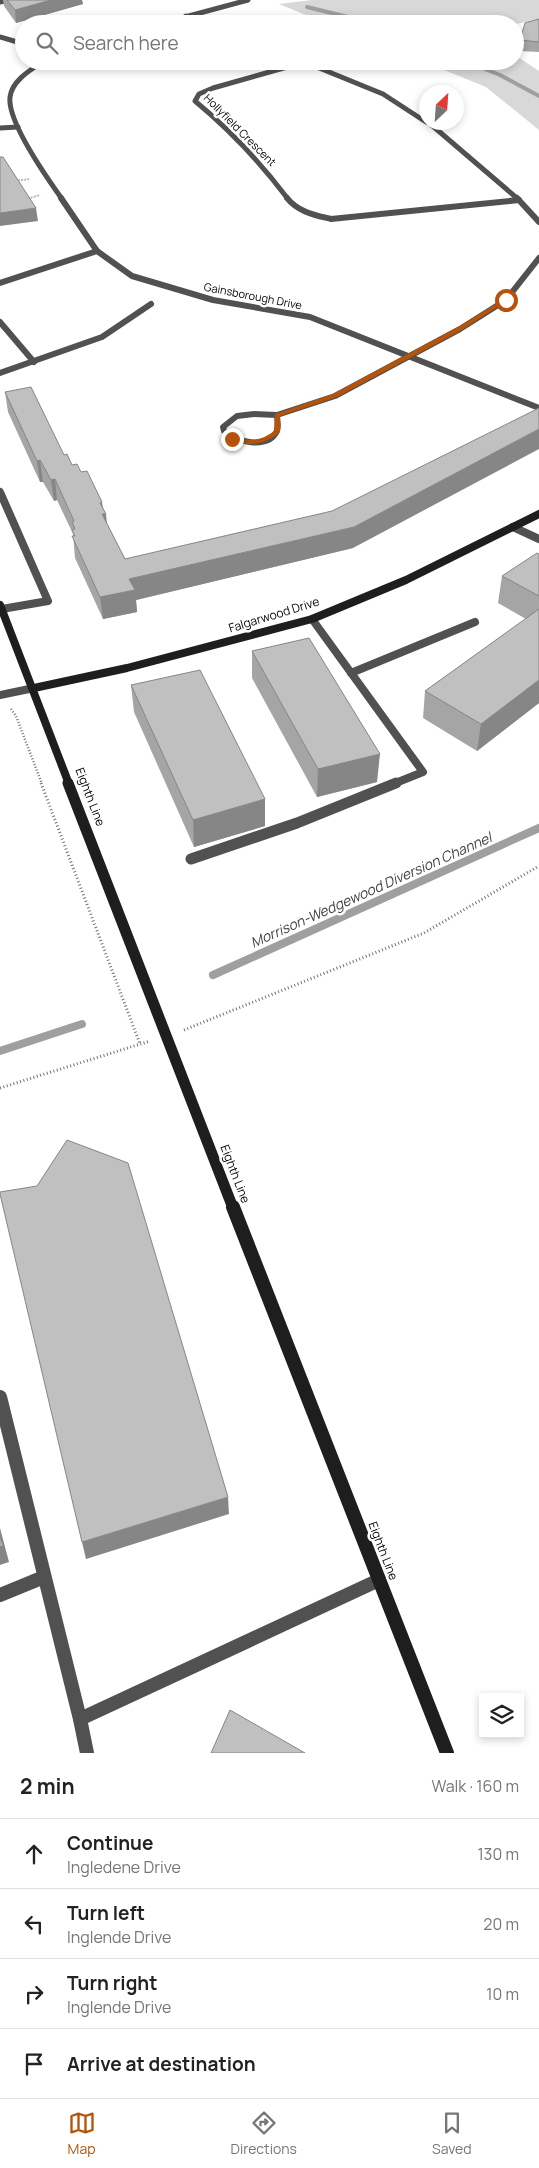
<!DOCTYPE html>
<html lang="en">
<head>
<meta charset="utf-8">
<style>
	:root { --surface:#fff; --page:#f2f2f2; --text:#222; --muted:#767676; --line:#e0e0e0; --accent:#b45309 }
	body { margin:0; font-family:Manrope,sans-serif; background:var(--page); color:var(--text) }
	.controls { position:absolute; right:15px; bottom:15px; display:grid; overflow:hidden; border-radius:0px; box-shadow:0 2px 8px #0003 }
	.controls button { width:45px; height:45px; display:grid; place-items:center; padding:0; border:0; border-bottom:1px solid var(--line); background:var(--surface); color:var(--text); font:25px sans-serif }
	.compass { position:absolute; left:419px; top:85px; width:45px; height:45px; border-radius:50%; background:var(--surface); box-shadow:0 2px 8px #0003; rotate:25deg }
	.stop { position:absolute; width:15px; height:15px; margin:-11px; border:4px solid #b45309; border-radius:50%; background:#fff }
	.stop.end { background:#b45309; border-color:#fff; box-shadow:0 1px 5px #0008 }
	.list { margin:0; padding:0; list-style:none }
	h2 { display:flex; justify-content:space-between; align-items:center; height:65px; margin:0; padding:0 20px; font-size:21px }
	h2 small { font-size:16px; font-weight:400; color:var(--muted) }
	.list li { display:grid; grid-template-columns:32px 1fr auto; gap:15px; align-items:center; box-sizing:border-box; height:70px; padding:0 20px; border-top:1px solid var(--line) }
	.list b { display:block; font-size:19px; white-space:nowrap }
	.list p { margin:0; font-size:16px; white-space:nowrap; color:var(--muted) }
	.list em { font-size:16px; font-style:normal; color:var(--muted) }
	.icon { flex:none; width:28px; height:28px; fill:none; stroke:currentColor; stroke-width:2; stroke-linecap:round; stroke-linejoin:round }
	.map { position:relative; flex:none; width:539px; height:1753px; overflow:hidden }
	.search { position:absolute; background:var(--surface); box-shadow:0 2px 8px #0003; left:15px; right:15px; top:15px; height:55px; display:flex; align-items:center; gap:12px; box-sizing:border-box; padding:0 18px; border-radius:28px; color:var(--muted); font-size:19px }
	.sheet { height:345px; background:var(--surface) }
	nav { display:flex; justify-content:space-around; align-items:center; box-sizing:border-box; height:70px; border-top:1px solid var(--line); background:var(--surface); font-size:14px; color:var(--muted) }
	nav a { display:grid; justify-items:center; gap:2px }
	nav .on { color:var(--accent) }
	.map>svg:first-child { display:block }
	.green { fill:#d8d8d8 }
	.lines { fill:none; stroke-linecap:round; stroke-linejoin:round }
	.stream-far1 { stroke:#9f9f9f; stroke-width:4 }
	.stream { stroke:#9f9f9f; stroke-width:8 }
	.path-far2 { stroke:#737373; stroke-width:2; stroke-dasharray:0.5 1; stroke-linecap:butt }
	.path-far1 { stroke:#737373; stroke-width:2.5; stroke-dasharray:1 2; stroke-linecap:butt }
	.path { stroke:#737373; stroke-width:3; stroke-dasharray:1 2.5; stroke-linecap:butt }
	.lane-far4 { stroke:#515151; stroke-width:5 }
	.lane-far3 { stroke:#515151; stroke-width:6 }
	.lane-far2 { stroke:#515151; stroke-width:8 }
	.lane-far1 { stroke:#515151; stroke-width:11 }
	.lane { stroke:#515151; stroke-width:14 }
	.street-far2 { stroke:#515151; stroke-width:5 }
	.street-far1 { stroke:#515151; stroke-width:6 }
	.street { stroke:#515151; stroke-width:8 }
	.secondary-far2 { stroke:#1e1e1e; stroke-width:8 }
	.secondary-far1 { stroke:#1e1e1e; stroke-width:11 }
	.secondary { stroke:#1e1e1e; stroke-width:14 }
	.wall { fill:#a5a5a5 }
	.shaded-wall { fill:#868686 }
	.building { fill:#c0c0c0; stroke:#868686 }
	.route { fill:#b45309 }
	.labels { text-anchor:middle; stroke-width:5; stroke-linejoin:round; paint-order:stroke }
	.far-street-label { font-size:11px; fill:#000; stroke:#fff }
	.street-label { font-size:12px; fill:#000; stroke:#fff }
	.water-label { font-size:14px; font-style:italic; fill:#404040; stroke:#fff }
</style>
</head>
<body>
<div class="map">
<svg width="539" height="1753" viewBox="0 0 539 1753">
	<rect width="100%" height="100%" fill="#fff"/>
	<g class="green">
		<polygon points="312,0 539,0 539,20 515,24 328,24 279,4"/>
		<polygon points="515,55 539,71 539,130 486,87 422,61 515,61"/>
	</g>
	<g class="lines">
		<g class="stream-far1">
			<polyline points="307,7 377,24"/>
			<polyline points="465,61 500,75 539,96"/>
		</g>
		<g class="stream">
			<polyline points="213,975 539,828"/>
			<polyline points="0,1051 82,1024"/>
		</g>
		<g class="path-far2">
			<polyline points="15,181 29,179"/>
			<polyline points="27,199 40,195"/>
		</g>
		<polyline class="path-far1" points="11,709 16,716 42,784"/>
		<g class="path">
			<polyline points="41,783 140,1044"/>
			<polyline points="184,1030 424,933 539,866"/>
			<polyline points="0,1088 150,1041"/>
		</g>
		<g class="lane-far4">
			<polyline points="0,2 10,0"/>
			<polyline points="0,128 18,127"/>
		</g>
		<g class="lane-far3">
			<polyline points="0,283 97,251"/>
			<polyline points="0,322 34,362"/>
			<polyline points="0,373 102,337 151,304"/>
		</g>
		<g class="lane-far2">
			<polyline points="0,492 48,601 2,609"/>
			<polyline points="513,527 539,539"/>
			<polyline points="312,619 423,772 393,784"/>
			<polyline points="351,673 475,622"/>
		</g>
		<polyline class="lane-far1" points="191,859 297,823 396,783"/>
		<g class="lane">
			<polyline points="0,1397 80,1719 379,1580"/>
			<polyline points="0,1595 44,1577"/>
			<polyline points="80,1719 87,1753"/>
		</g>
		<g class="street-far2">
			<polyline points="186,16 208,24"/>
			<polyline points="159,24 248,0"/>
			<polyline points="0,37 24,44"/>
			<path d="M44,61C32,69 12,80 10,97C7,121 47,178 62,199"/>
			<polyline points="302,61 383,94 426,122"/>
			<polyline points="428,122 518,199"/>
			<path d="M288,199C261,163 230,130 195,101L199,94L213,88L305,62"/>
		</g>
		<g class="street-far1">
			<polyline points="61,198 97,251 132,276 213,300 310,317 539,408"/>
			<path d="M287,198C298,212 315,215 331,219L519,200"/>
			<polyline points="517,198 539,222"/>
			<path d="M254,414L277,415C277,420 279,426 277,431C268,450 235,442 224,431L223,427L237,416Z"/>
			<polyline points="277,415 335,396 460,329 506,300 539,258"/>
		</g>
		<polyline class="street" points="0,695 34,688"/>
		<g class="secondary-far2">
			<polyline points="0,605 69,784"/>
			<polyline points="34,688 127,668 312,619 406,580 539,514"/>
		</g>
		<polyline class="secondary-far1" points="68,783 233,1208"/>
		<polyline class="secondary" points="233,1207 447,1753"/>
	</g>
	<g class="wall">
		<polygon points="3,0 82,0 83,4 16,23 4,6"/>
		<polygon points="539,19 539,52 519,51 520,40"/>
		<polygon points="5,392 72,465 81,472 103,508 106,514 106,522 125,559 353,548 136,600 137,612 103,619 75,558 73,534 57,500 54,501 43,482 40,482 8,412"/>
		<polygon points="539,554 539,703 477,751 423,718 425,691 526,619 498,603 502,576"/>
		<polygon points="252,651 377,782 317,797 252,678"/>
		<polygon points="131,685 265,799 265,826 194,847 134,712"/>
	</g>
	<g class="shaded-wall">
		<polygon points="51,0 82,0 83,4 16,23 15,10"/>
		<polygon points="36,208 38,221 0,226 0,213"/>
		<polygon points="539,429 539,449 353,548 136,600 137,612 103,619 100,597 129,579 354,527"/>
		<polygon points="40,460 43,482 40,482 37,461"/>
		<polygon points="55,479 57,500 54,501 51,480"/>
		<polygon points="102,502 104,514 106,514 108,535 100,503"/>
		<polygon points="539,680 539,703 477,751 481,724"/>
		<polygon points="380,754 377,782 317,797 318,769"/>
		<polygon points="265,799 265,826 194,847 193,820"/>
		<polygon points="228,1497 229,1514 86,1559 82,1542"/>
		<polygon points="0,1528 9,1562 0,1565"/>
	</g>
	<g class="building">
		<polygon points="7,0 51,0 15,10"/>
		<polygon points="539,19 539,42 520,40 525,23"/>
		<polygon points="0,157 3,157 36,208 0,213"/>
		<polygon points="31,387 64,455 67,454 72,465 77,464 81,472 87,471 102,502 100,503 106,514 102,514 125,559 332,511 539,408 539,429 354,527 129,579 135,590 100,597 72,536 75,536 72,530 75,529 72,522 74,521 55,479 51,480 40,460 37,461 5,392"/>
		<polygon points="537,553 539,554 539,596 502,576"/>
		<polygon points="539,609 539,680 481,724 425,691"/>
		<polygon points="309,638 380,754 318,769 252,651"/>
		<polygon points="200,670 265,799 193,820 131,685"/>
		<polygon points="67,1140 128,1163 228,1497 82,1542 0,1194 0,1192 37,1186"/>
		<polygon points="0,1536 3,1546 0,1547"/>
		<polygon points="230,1710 305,1753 211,1753"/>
	</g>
	<path class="route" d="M504,299L508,300L462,330L337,397L280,416V432C267,444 246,448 229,439L232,437C249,441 260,442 274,431L275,414L333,394L458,327Z"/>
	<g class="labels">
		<g class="far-street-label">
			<text transform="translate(240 130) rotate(45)" y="4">Hollyfield Crescent</text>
			<text transform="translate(253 296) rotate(11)" y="4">Gainsborough Drive</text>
		</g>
		<g class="street-label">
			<text transform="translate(274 615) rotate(-17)" y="4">Falgarwood Drive</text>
			<text transform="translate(90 797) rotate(69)" y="4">Eighth Line</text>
			<text transform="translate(235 1174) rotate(69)" y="4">Eighth Line</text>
			<text transform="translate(383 1551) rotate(69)" y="4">Eighth Line</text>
		</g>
		<g class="water-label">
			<text transform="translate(371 890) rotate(-24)" y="5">Morrison-Wedgewood Diversion Channel</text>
		</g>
	</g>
</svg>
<div class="controls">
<button><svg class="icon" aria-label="layers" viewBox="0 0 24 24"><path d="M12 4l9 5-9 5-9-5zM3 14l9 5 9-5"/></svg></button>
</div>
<svg class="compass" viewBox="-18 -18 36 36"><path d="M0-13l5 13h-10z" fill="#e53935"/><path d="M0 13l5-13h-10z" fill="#767676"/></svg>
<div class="stop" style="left:506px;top:300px"></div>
<div class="stop end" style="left:232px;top:439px"></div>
<div class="search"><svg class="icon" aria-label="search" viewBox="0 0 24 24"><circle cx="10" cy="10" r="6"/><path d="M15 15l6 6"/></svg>Search here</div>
</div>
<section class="sheet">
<h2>2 min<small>Walk · 160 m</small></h2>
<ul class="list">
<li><svg class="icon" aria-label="ahead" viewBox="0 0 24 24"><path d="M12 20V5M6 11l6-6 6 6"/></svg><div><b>Continue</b><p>Ingledene Drive</p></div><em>130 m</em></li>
<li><svg class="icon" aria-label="left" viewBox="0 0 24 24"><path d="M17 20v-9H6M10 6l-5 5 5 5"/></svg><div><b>Turn left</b><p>Inglende Drive</p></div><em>20 m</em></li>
<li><svg class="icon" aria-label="right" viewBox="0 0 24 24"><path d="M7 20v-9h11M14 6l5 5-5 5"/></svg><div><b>Turn right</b><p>Inglende Drive</p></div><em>10 m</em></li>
<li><svg class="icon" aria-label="arrive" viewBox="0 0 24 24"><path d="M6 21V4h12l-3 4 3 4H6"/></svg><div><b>Arrive at destination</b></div></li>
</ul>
</section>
<nav>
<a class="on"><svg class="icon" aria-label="map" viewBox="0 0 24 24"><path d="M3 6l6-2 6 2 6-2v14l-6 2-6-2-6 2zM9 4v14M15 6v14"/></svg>Map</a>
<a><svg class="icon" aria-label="directions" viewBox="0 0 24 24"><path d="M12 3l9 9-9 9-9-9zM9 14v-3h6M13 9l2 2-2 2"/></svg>Directions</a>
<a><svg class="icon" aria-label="saved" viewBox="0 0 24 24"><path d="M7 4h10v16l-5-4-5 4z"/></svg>Saved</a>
</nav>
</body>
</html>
